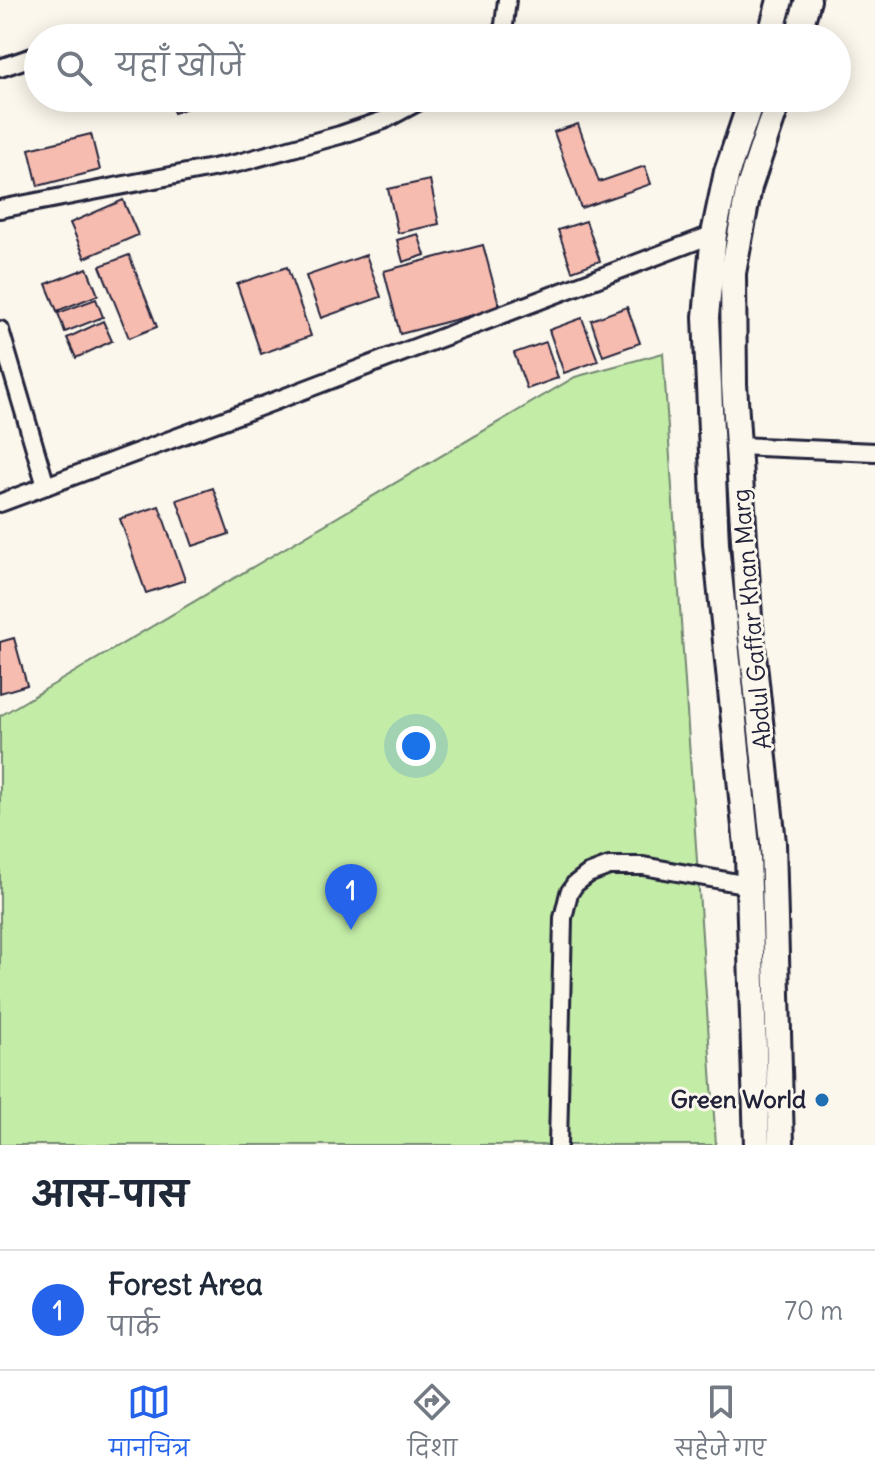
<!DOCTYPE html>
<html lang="hi">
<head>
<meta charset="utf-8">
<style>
	:root { --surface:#fff; --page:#f2f2f3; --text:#1f2937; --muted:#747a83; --line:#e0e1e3; --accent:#2563eb }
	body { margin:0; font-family:Delius,"Playpen Sans Deva",sans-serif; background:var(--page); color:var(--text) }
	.you { position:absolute; left:416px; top:746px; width:28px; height:28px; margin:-20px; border:6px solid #fff; border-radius:50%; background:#1a73e8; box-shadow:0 0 0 12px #1a73e833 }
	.badge { display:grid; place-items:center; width:52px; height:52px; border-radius:50%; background:var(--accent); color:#fff; font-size:26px; font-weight:700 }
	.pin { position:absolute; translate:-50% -66px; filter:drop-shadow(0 2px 4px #0008) }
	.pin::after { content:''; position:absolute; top:42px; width:28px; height:24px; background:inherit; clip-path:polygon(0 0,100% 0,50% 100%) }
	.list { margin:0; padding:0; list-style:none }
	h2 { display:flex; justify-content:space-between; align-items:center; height:104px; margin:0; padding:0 32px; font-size:34px }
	h2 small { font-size:26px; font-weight:400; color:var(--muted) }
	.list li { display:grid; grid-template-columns:52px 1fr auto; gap:24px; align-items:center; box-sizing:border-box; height:120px; padding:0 32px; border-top:2px solid var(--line) }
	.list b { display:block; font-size:30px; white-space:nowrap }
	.list p { margin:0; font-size:26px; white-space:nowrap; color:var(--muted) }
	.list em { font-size:26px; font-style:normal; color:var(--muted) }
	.icon { flex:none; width:44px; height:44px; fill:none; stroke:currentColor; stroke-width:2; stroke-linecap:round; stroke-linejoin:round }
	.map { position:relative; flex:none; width:875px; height:1145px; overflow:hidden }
	.search { position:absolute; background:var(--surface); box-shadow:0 4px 20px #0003; left:24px; right:24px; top:24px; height:88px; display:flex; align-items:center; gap:20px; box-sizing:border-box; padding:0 28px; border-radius:44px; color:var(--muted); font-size:30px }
	.sheet { height:224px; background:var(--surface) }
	nav { display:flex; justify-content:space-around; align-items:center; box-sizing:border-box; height:112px; border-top:2px solid var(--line); background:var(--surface); font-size:22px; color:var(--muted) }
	nav a { display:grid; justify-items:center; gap:4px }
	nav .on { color:var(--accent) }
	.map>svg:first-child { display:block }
	.green { fill:#c3eca7; stroke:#728771; stroke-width:2 }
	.building { fill:#f7bcb0; stroke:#22223b; stroke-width:2 }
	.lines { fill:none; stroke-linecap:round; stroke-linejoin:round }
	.street-casing { stroke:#22223b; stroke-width:22 }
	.primary-casing { stroke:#22223b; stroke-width:30 }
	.street { stroke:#fbf7ec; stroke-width:16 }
	.primary { stroke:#fbf7ec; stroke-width:24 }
	.poi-dot { fill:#1f6fb2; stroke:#fbf7ec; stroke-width:3 }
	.labels { text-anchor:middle; stroke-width:6; stroke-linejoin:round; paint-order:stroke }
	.street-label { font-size:24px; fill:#22223b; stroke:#fbf7ec }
	.poi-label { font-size:24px; font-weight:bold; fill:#22223b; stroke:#fbf7ec; text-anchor:end }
</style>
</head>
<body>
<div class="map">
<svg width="875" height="1145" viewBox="0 0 875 1145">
	<rect width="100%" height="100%" fill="#fbf7ec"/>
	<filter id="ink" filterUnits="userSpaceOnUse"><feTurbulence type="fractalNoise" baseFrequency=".0125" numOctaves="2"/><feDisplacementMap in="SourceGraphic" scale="16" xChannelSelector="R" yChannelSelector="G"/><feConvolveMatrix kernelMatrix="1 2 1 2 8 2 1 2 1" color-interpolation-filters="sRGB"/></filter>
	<g filter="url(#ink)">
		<polygon class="green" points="663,353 716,1145 0,1145 0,716 575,377"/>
		<g class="building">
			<polygon points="168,98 214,98 174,113"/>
			<polygon points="578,124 599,182 645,166 651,184 581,208 554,132"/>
			<polygon points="91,134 100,170 38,186 29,149"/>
			<polygon points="430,180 439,224 398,233 388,189"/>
			<polygon points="123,200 138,235 85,258 70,223"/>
			<polygon points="586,221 600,261 572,271 558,230"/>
			<polygon points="418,234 425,255 403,262 397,240"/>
			<polygon points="483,245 500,308 400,334 384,271"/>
			<polygon points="129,255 157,327 129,338 100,266"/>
			<polygon points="366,255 381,297 321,318 306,276"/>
			<polygon points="287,267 311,336 261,354 237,284"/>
			<polygon points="87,268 98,295 57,311 46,284"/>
			<polygon points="96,299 103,317 65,332 58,313"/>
			<polygon points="627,307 640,343 603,356 591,320"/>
			<polygon points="582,318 598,361 564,373 549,330"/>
			<polygon points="103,321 112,341 76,358 67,338"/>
			<polygon points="546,342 558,378 527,389 514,353"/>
			<polygon points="213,488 229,534 193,546 177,500"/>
			<polygon points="159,506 185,580 146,593 120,519"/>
			<polygon points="14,638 27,685 0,693 0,642"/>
		</g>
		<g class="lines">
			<g class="street-casing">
				<g id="street">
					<polyline points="82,38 83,38"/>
					<polyline points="499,38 504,25 507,0"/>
					<polyline points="0,68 38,55"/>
					<polyline points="0,209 238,163 340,135 384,120 425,98"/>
					<polyline points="0,330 46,486"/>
					<polyline points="738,446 875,452"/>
					<polyline points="0,503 267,404 714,234"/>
					<polyline points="558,1145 563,918 569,893 575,884 588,874 609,866 643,866 749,885"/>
				</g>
			</g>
			<g class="primary-casing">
				<g id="primary">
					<polyline points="770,38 780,0"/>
					<polyline points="797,38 808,0"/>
					<polyline points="752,98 727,172 714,234 706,317 716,544 748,856 757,1145"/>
					<polyline points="779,98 749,187 733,273 734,384 749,617 773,843 781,1145"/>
				</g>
			</g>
			<use href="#street" class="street"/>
			<use href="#primary" class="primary"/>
		</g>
	</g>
	<circle class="poi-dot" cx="822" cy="1100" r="8"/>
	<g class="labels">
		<g class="street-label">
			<text transform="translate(752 619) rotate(-95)" y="8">Abdul Gaffar Khan Marg</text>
		</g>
		<g class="poi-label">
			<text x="806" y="1108">Green World</text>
		</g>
	</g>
</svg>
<div class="you"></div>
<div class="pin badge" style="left:351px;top:930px">1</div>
<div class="search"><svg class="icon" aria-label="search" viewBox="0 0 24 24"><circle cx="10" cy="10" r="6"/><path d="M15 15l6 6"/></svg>यहाँ खोजें</div>
</div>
<section class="sheet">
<h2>आस-पास<small></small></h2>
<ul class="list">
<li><span class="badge">1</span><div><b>Forest Area</b><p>पार्क</p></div><em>70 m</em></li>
</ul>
</section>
<nav>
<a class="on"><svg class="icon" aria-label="map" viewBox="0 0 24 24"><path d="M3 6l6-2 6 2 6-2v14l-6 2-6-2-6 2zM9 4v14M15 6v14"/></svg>मानचित्र</a>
<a><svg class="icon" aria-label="directions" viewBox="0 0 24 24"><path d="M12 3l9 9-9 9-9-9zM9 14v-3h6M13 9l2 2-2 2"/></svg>दिशा</a>
<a><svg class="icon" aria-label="saved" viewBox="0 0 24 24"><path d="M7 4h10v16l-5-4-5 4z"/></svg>सहेजे गए</a>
</nav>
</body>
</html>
